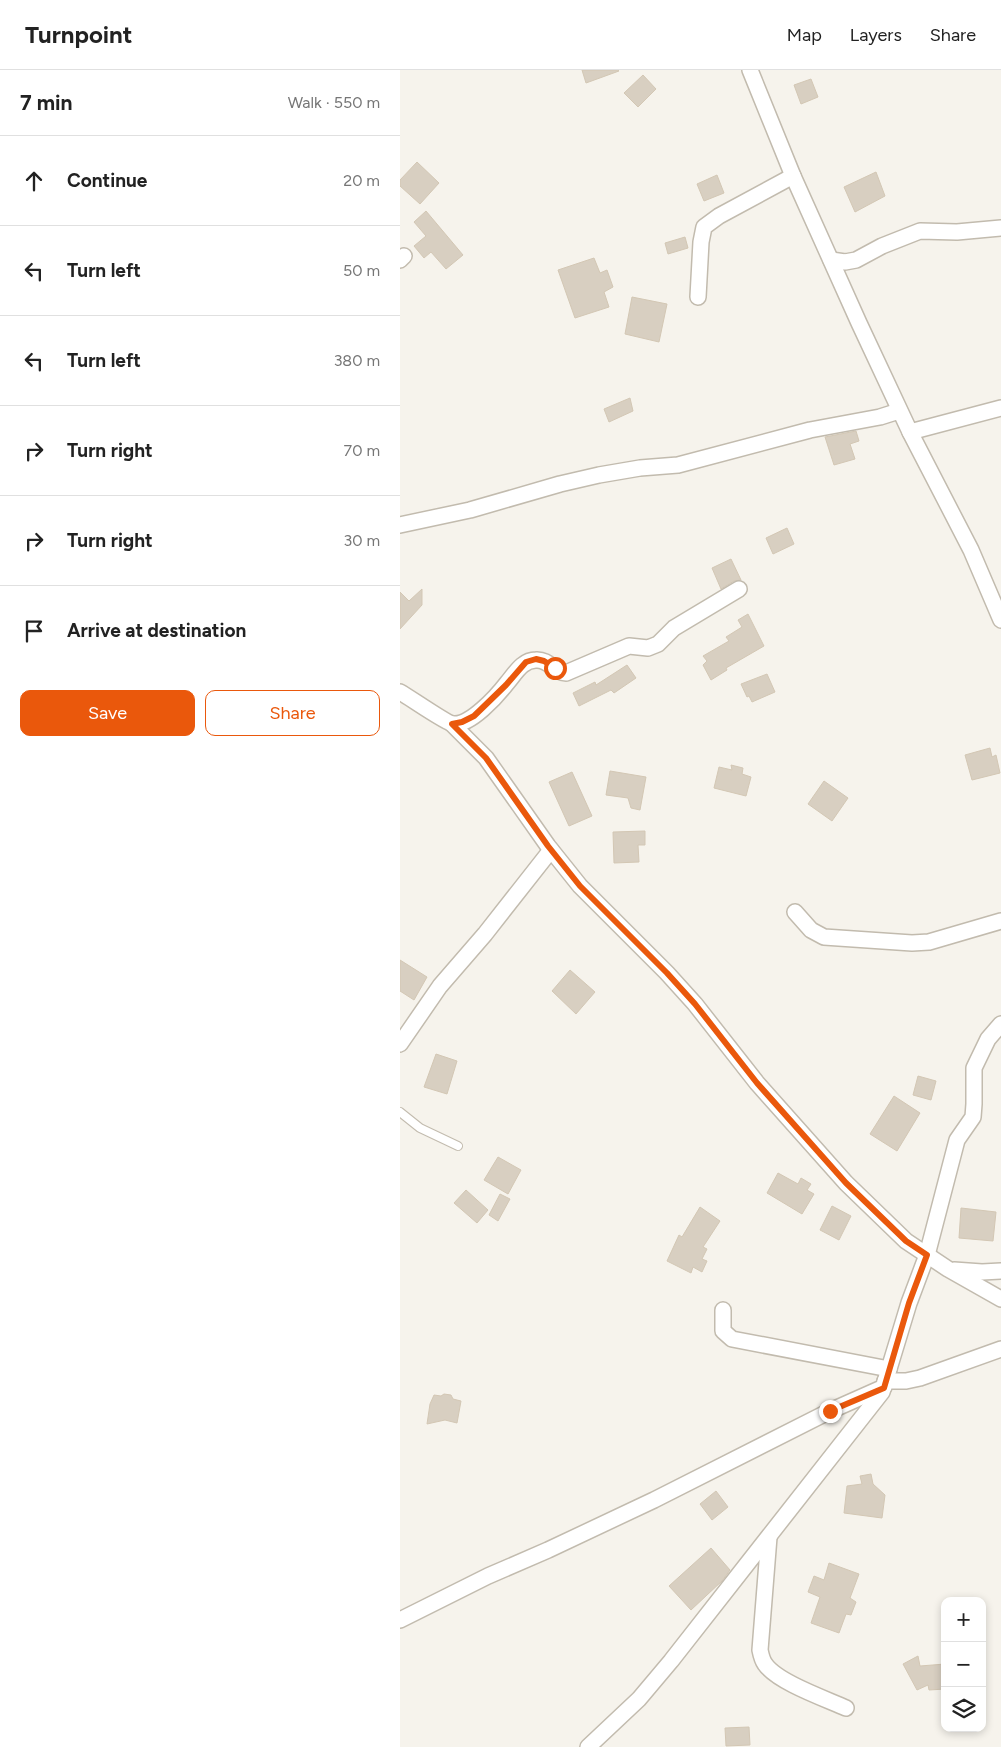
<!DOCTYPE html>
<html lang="en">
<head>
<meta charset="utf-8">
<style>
	:root { --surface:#fff; --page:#f6f6f6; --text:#222; --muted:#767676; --line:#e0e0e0; --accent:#ea580c }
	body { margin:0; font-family:Figtree,sans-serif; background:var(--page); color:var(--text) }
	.controls { position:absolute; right:15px; bottom:15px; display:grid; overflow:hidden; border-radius:10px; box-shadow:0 2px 8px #0003 }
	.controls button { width:45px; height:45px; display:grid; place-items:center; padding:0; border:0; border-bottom:1px solid var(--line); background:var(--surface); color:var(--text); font:25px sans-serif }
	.stop { position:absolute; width:15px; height:15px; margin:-11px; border:4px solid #ea580c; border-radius:50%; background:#fff }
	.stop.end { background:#ea580c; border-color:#fff; box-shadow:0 1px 5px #0008 }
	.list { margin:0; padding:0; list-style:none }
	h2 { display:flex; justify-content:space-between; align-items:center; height:65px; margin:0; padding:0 20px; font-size:21px }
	h2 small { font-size:16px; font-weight:400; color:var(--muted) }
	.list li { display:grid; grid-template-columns:32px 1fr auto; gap:15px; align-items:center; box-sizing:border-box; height:90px; padding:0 20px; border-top:1px solid var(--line) }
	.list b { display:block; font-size:19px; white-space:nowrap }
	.list em { font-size:16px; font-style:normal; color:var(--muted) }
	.actions { display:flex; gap:10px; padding:15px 20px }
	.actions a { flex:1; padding:11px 0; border:1px solid var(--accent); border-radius:10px; text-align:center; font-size:18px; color:var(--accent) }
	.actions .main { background:var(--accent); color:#fff }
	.icon { flex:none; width:28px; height:28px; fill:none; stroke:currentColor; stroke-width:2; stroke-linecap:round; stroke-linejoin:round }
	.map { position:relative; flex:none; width:601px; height:1677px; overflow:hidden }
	header { display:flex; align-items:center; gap:30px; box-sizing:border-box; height:70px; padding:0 25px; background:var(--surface); border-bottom:1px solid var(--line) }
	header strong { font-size:24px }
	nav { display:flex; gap:28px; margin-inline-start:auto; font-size:18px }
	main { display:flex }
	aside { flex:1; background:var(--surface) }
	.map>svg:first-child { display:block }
	.building { fill:#d8cfc1; stroke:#d3c7b4 }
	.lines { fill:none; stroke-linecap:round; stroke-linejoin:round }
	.service-casing { stroke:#c2bbae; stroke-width:10 }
	.minor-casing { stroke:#c2bbae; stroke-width:18 }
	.service { stroke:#fff; stroke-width:8 }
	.minor { stroke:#fff; stroke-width:15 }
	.route { stroke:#ea580c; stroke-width:6 }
</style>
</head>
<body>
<header>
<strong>Turnpoint</strong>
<nav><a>Map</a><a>Layers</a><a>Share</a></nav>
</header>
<main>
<aside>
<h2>7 min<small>Walk · 550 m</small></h2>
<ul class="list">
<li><svg class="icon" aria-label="ahead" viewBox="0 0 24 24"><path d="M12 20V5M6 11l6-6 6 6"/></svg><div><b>Continue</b></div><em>20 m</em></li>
<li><svg class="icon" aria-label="left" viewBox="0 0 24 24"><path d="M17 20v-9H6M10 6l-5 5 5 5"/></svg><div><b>Turn left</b></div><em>50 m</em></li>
<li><svg class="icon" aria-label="left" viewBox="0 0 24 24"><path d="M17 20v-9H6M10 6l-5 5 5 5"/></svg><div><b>Turn left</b></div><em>380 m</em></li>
<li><svg class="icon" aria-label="right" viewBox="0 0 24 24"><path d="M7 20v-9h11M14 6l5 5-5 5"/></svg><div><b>Turn right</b></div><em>70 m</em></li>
<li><svg class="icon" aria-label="right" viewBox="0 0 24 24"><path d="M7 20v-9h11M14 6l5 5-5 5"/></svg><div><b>Turn right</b></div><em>30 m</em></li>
<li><svg class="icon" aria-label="arrive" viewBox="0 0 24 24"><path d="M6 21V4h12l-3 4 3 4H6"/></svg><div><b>Arrive at destination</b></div></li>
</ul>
<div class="actions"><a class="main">Save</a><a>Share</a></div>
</aside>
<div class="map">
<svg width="601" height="1677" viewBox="0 0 601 1677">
	<rect width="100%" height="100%" fill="#f6f3ec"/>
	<g class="building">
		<polygon points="182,0 218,0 219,1 186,13"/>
		<polygon points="243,5 256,19 238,37 224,23"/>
		<polygon points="411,9 418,27 401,34 394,15"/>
		<polygon points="17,92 39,113 20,134 0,116 0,110"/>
		<polygon points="476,102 485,126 455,142 444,117"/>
		<polygon points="317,105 324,123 304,131 297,114"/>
		<polygon points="26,141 63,185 46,199 31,182 24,188 14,176 26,166 14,152"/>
		<polygon points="285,167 288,178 268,184 265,173"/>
		<polygon points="194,188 200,203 207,200 213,217 204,222 209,237 175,248 158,200"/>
		<polygon points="232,227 267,234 259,272 225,264"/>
		<polygon points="230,328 233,341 209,352 204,339"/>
		<polygon points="456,361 459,371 450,374 455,389 434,395 425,367"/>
		<polygon points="387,458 394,474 373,484 366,468"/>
		<polygon points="331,489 341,510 334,511 321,519 312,498"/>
		<polygon points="22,519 22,535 0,559 0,522 9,531"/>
		<polygon points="348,544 364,576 326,598 327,600 311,610 303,595 307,591 303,586 329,571 326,567 342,557 338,550"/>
		<polygon points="227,595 236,608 214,623 211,620 179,636 173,623 195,612 196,615"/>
		<polygon points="367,604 375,622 352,632 349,626 347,627 341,614"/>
		<polygon points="590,678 592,687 596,685 600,703 572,710 565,685"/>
		<polygon points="331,695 343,698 342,704 351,707 346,726 314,718 319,697 332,700"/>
		<polygon points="210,701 246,707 240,740 231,738 228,728 206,725"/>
		<polygon points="172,702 192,746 169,756 149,712"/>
		<polygon points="424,711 448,728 432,751 408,734"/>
		<polygon points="245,761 245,775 238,775 239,792 214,793 213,762"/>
		<polygon points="0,890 27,907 14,930 0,921"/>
		<polygon points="170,900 195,922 176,944 152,921"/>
		<polygon points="36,984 57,991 47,1024 24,1017"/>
		<polygon points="518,1006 536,1011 531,1030 513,1025"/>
		<polygon points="494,1026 520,1043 497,1081 470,1064"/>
		<polygon points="98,1087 121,1100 108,1124 84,1110"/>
		<polygon points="378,1103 398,1114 401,1108 411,1114 407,1120 414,1124 402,1144 367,1123"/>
		<polygon points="66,1120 88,1140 77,1153 54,1133"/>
		<polygon points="100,1124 110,1129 98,1151 89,1145"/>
		<polygon points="432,1136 451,1146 439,1170 420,1160"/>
		<polygon points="300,1137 320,1151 303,1177 307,1179 302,1189 307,1191 302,1202 293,1197 291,1203 267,1191 279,1165 282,1167"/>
		<polygon points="561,1138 596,1142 593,1171 559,1168"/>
		<polygon points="44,1324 51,1325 53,1329 61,1331 57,1353 45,1350 27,1354 30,1334 34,1325 41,1326"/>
		<polygon points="471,1404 473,1414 485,1425 482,1448 444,1443 447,1416 462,1414 460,1406"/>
		<polygon points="316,1421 328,1437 312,1450 300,1434"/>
		<polygon points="311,1478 330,1500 322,1511 291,1540 269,1516"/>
		<polygon points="429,1493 459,1504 450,1528 456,1532 451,1545 446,1544 439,1563 411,1553 420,1527 408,1522 414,1506 424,1510"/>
		<polygon points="518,1586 520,1596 545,1594 545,1619 529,1620 528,1615 517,1620 503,1594"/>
		<polygon points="349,1657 350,1675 326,1676 325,1658"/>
	</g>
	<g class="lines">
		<g class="service-casing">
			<polyline id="service" points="0,1042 20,1058 58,1076"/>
		</g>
		<g class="minor-casing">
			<g id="minor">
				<polyline points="350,0 393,106 459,253 510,362 571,480 601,550"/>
				<polyline points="0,190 4,186"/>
				<polyline points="431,190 445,192 456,190 482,176 520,161 557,162 601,158"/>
				<polyline points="298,227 301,172 304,157 319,146 393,106"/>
				<polyline points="510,362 601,338"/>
				<polyline points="0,455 70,440 160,414 199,405 240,398 278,395 410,360 480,347 499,341"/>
				<path d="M0,622C9,627 46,653 53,654C70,656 97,626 107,613C115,604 122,590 136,590C149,589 155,603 166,603L229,576L248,578L258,574L274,558L339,519"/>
				<polyline points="52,654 86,688 148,776 180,816 267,903 295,934 357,1013 446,1113 506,1171 548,1199 601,1229"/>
				<polyline points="395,842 411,860 424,867 512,873 529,872 601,851"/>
				<polyline points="0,974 40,916 85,864 151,780"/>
				<polyline points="554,1200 582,1202 601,1201"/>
				<polyline points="323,1240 323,1261 332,1269 489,1299"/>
				<polyline points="485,1311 506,1311 520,1308 601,1279"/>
				<path d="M369,1467L360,1580C361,1585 362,1590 365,1594C377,1612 426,1629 446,1638"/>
				<polyline points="0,1550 88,1506 148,1480 254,1430 430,1341 484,1317"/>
				<polyline points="188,1677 239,1629 271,1591 482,1322 509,1233 527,1185 557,1070 573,1047 574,1034 574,998 588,969 601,954"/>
			</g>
		</g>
		<use href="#service" class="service"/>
		<use href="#minor" class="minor"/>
	</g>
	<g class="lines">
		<polyline class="route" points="155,598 144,591 136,589 126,592 106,615 74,646 62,652 52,654 86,688 148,776 180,816 267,903 295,934 357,1013 446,1113 506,1171 527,1185 509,1233 484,1318 430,1341"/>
	</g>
</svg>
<div class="controls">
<button>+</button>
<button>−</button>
<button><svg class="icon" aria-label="layers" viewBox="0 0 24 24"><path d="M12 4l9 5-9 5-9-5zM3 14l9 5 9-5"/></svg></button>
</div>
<div class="stop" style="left:155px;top:598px"></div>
<div class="stop end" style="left:430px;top:1341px"></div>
</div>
</main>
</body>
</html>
